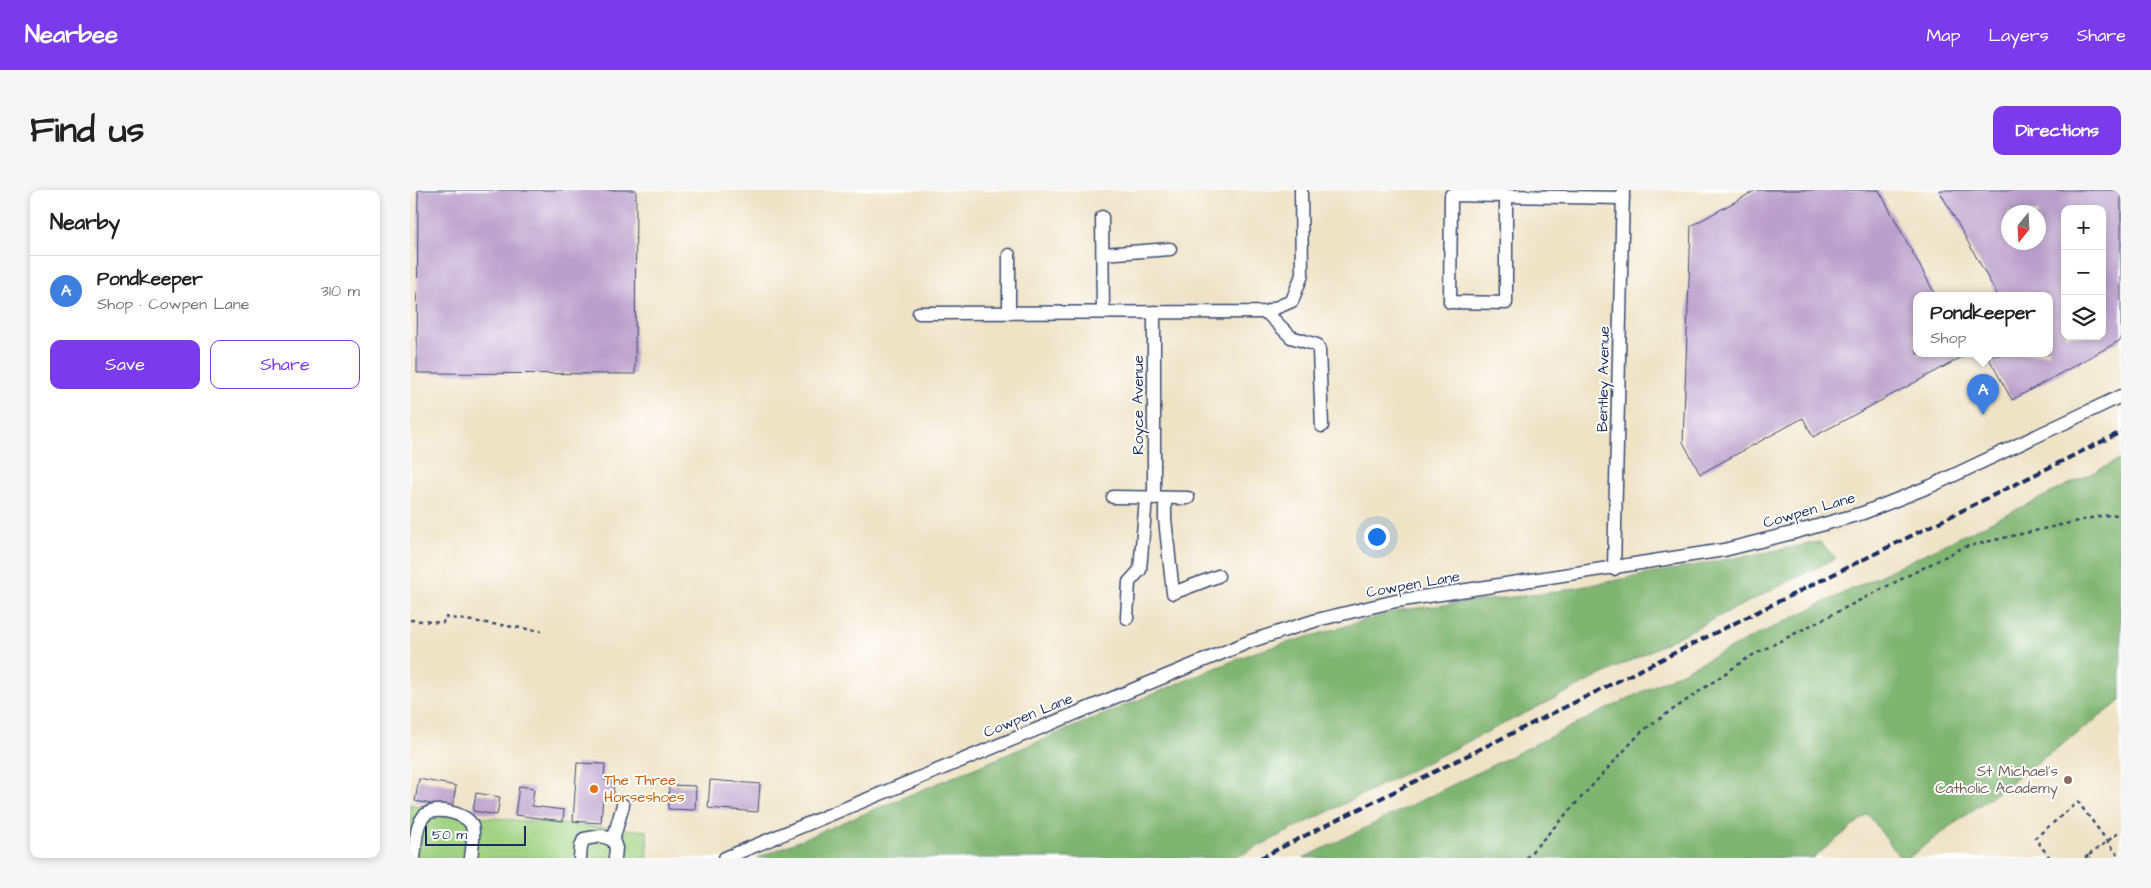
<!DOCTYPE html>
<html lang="en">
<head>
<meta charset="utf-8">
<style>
	:root { --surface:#fff; --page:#f6f6f6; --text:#222; --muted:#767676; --line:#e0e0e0; --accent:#7c3aed }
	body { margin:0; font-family:"Architects Daughter",sans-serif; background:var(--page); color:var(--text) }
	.controls { position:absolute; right:15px; top:15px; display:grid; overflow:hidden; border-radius:10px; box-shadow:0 2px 8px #0003 }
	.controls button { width:45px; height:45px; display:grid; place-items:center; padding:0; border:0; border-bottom:1px solid var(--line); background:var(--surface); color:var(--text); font:25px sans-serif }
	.compass { position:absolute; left:1591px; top:15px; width:45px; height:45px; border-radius:50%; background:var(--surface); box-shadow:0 2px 8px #0003; rotate:198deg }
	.scale { position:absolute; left:15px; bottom:12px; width:101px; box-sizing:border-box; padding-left:5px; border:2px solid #1b2f5e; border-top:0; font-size:14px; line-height:18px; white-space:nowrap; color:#1b2f5e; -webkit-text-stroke:4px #fff; paint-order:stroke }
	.you { position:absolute; left:966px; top:346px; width:18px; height:18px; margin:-12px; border:4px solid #fff; border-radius:50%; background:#1a73e8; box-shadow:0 0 0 8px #1a73e833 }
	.badge { display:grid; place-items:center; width:32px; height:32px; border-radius:50%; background:var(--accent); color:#fff; font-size:16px; font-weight:700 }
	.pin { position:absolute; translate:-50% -41px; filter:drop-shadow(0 1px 2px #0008) }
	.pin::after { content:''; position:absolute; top:26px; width:18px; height:15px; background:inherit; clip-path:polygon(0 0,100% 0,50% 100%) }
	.popup { position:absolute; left:1503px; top:102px; width:140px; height:65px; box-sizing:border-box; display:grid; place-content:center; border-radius:10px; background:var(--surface); filter:drop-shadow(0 1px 4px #0005); font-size:16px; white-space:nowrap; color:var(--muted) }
	.popup b { font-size:19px; color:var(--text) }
	.popup::after { content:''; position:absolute; left:50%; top:100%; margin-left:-10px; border:10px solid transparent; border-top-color:var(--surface) }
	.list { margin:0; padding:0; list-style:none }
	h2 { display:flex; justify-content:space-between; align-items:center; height:65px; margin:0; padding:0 20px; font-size:21px }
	h2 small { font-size:16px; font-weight:400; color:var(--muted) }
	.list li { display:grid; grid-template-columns:32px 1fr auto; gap:15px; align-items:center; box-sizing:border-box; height:70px; padding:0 20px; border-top:1px solid var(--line) }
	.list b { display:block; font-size:19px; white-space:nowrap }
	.list p { margin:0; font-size:16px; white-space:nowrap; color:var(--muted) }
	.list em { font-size:16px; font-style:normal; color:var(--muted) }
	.actions { display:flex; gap:10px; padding:15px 20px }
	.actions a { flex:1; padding:11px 0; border:1px solid var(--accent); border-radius:10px; text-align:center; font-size:18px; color:var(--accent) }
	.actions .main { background:var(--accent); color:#fff }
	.icon { flex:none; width:28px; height:28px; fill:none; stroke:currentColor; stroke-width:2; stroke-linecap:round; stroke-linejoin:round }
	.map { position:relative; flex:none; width:1711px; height:668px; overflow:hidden; border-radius:10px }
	header { display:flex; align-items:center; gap:30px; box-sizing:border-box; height:70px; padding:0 25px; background:var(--accent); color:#fff }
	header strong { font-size:24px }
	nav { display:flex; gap:28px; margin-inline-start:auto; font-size:18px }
	.intro { display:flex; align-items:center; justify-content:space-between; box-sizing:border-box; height:120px; padding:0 30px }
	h1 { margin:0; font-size:35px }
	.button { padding:12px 22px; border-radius:10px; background:var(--accent); color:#fff; font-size:18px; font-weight:700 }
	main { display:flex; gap:30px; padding:0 30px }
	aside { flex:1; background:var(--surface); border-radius:10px; box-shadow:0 2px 8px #0003 }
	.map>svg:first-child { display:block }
	.green { fill:#a1d383; stroke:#5e8170 }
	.forest { fill:#80b571; stroke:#4e7268 }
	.building { fill:#ba9fca; fill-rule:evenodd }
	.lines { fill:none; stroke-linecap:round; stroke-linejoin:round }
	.minor-casing { stroke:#3b4a6e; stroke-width:15 }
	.path { stroke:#3b4a6e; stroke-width:2.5; stroke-dasharray:4 4; stroke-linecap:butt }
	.minor { stroke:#fff; stroke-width:12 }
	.rail { stroke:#1b2f5e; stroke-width:4; stroke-dasharray:8 4; stroke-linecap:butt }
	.education-dot { fill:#8d6e63; stroke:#fff; stroke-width:2 }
	.food-dot { fill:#e8710a; stroke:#fff; stroke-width:2 }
	.labels { text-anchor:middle; stroke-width:4; stroke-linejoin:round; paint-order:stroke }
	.street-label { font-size:15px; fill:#1b2f5e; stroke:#fff }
	.education-label { font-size:15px; fill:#785e54; stroke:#fff; text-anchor:end }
	.food-label { font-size:15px; fill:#c56008; stroke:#fff; text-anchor:start }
</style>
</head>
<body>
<header>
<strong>Nearbee</strong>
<nav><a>Map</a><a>Layers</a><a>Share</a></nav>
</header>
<div class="intro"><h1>Find us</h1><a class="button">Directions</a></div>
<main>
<aside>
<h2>Nearby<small></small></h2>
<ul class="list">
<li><span class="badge" style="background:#3f7fe0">A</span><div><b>Pondkeeper</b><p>Shop · Cowpen Lane</p></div><em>310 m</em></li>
</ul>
<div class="actions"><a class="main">Save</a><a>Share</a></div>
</aside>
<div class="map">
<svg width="1711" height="668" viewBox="0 0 1711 668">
	<rect width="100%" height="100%" fill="#fff"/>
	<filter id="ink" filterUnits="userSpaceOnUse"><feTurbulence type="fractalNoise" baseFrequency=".02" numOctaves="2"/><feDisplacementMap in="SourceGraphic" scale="10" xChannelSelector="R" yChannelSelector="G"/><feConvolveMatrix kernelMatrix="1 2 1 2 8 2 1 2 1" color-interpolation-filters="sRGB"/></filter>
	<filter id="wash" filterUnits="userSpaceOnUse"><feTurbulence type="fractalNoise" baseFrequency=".0096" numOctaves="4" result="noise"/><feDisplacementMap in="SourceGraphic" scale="20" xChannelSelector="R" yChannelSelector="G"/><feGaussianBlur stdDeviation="1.12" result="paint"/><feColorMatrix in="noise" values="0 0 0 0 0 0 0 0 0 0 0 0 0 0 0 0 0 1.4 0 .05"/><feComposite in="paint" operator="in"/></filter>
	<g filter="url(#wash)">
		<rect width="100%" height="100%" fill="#efe3c6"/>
		<polygon class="green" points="0,614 58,626 237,641 238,668 0,668"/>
		<g class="forest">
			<polygon points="1711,269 1711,511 1498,668 1490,668 1458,624 1403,668 894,668 1351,443"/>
			<polygon points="1410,352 1426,368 825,668 347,668 842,463 991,420 1138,403"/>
		</g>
		<g id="blocks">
			<g class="building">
				<polygon points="8,0 226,0 225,184 7,183"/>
				<polygon points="1346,0 1469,0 1526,106 1507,106 1507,164 1558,164 1403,247 1393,228 1290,284 1273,252 1281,36"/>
				<path d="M1529,0H1711V150L1602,210L1577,165L1639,164V106H1588ZM1655,19H1692V146H1655ZM1598,22H1628V52H1598Z"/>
				<polygon points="167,573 195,574 194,590 200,590 203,595 204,603 199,607 193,607 191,633 163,631"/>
				<polygon points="9,589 46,596 42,618 5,611"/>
				<polygon points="300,590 350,594 348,622 298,618"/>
				<polygon points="259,595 286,596 285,620 258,619"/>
				<polygon points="109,596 124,598 122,616 154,620 153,631 105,625"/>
				<polygon points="66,603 90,607 87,625 63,621"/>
			</g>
		</g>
	</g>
	<g filter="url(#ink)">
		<use href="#blocks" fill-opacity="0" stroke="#3b4a6e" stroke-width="1"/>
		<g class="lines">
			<g class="minor-casing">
				<g id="minor">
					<polyline points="1096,7 1096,113 1040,112 1041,5 1213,8"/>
					<polyline points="692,27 693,122"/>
					<polyline points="693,64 760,59"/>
					<polyline points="599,65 599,122"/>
					<polyline points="744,122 744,308"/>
					<polyline points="856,122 881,147 907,155 909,160 912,236"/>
					<polyline points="509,123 856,122 882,111 892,85 891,0"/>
					<polyline points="703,307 778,308"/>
					<polyline points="755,308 755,329 763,403 808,386"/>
					<polyline points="1204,379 1213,0"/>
					<polyline points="717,428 719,392 730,380 736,308"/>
					<polyline points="203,650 213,615"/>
					<path d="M4,668C6,655 5,636 14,626C23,615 58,623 62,636C65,646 62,658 61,668"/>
					<polyline points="170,668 171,656 174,649 192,646 203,650 206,658 205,668"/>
					<polyline points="315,668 841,451 907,430 986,411 1314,360 1386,342 1453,323 1521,296 1711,206"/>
				</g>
			</g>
			<g class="path">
				<polyline points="0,430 33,433 34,427 132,441"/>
				<polyline points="1679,665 1711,641"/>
				<polyline points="1116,668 1232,541 1339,467 1554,357 1690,326 1711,324"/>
				<polyline points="1640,668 1625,648 1668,612 1710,668"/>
				<polyline points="1675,668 1679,665 1681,668"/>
			</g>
			<use href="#minor" class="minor"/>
			<polyline class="rail" points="850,668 1711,242"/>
		</g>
	</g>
	<circle class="education-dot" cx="1658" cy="590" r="5"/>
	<circle class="food-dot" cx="184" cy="599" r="5"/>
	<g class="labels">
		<g class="street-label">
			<text transform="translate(1193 189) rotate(-89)" y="5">Bentley Avenue</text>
			<text transform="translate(728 215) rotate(-90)" y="5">Royce Avenue</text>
			<text transform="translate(1399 320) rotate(-16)" y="5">Cowpen Lane</text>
			<text transform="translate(1003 394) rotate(-10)" y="5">Cowpen Lane</text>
			<text transform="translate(618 525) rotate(-22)" y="5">Cowpen Lane</text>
		</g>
		<g class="education-label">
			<text x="1648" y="586">St Michael's<tspan x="1648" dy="17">Catholic Academy</tspan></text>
		</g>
		<g class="food-label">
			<text x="194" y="595">The Three<tspan x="194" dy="17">Horseshoes</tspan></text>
		</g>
	</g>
</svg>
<div class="controls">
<button>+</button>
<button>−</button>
<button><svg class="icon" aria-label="layers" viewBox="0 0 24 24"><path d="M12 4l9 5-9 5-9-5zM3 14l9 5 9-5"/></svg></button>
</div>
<svg class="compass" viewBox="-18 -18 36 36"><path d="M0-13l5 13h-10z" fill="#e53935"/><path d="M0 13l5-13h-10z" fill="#767676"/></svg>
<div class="scale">50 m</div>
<div class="you"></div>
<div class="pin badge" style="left:1573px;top:225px;background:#3f7fe0">A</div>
<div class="popup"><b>Pondkeeper</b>Shop</div>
</div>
</main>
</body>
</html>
